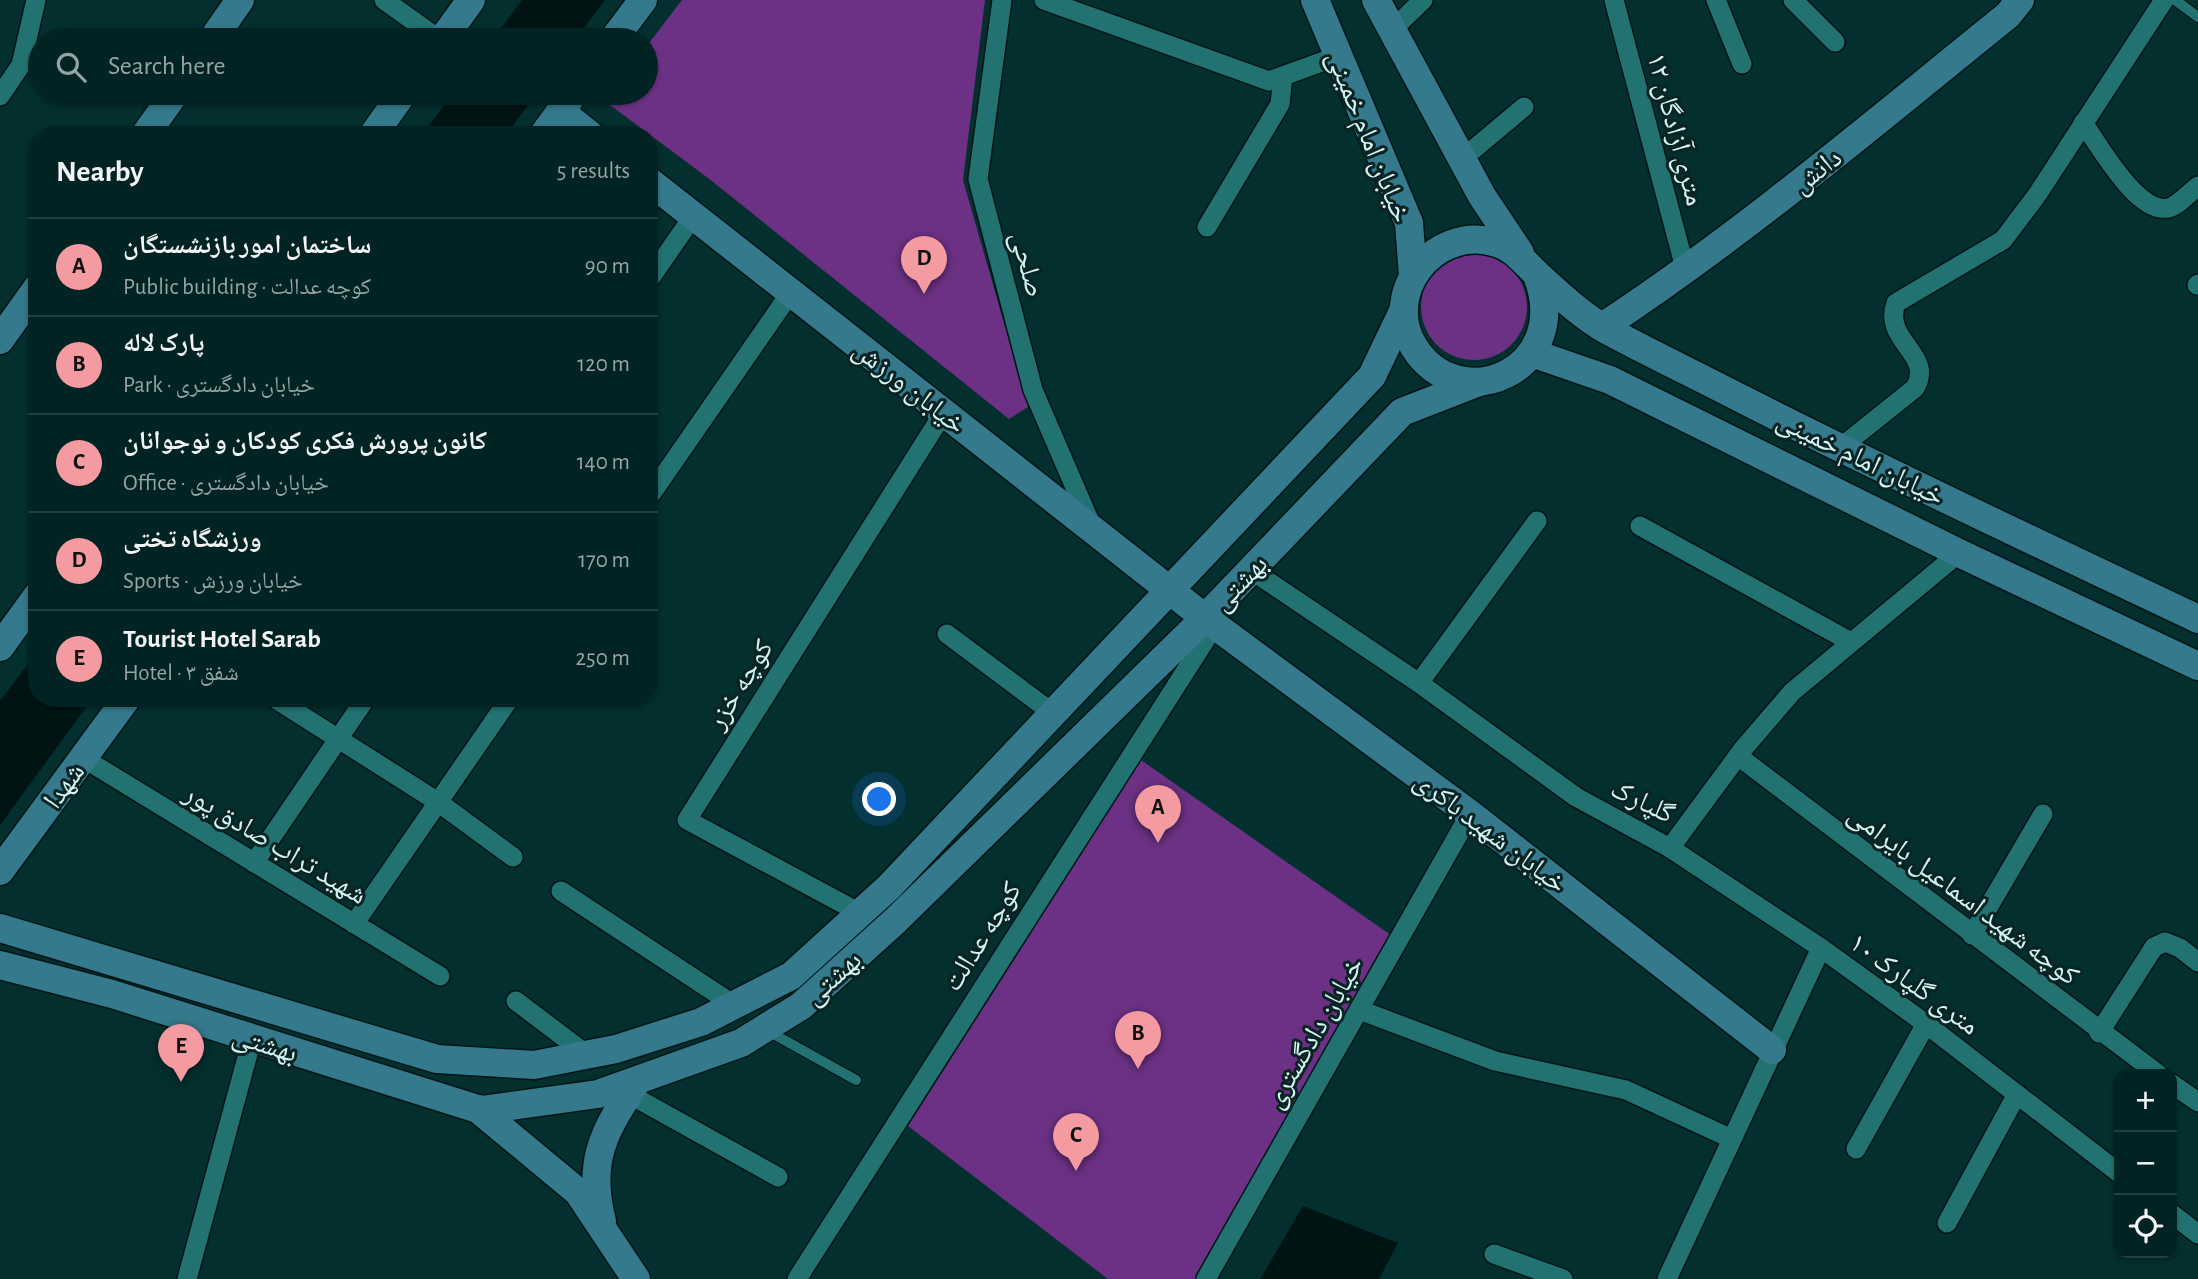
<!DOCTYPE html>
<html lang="en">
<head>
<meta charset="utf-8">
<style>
	:root { --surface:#022323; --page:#0c2b2b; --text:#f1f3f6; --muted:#96a4a6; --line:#234041; --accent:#f49aa1 }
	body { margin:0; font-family:"Alegreya Sans","Noto Naskh Arabic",sans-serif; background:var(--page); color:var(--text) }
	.controls { position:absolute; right:21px; bottom:21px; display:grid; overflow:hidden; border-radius:14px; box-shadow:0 2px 5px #0004 }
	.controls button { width:63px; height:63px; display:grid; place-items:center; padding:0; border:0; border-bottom:2px solid var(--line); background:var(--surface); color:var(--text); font:35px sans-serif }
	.you { position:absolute; left:880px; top:800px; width:24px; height:24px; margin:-18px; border:5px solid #fff; border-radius:50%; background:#1a73e8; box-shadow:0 0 0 10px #1a73e833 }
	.badge { display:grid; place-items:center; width:46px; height:46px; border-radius:50%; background:var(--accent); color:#111; font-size:23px; font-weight:700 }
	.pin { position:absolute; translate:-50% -58px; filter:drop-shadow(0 2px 4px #0008) }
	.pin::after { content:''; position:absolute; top:37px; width:24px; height:21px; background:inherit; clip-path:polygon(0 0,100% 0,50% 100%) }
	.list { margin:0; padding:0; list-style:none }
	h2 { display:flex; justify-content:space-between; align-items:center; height:91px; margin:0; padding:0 28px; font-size:30px }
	h2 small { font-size:23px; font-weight:400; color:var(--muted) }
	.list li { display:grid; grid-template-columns:46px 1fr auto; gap:21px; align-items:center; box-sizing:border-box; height:98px; padding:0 28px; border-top:2px solid var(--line) }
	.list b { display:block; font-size:26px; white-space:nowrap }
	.list p { margin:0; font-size:23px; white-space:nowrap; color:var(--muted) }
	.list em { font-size:23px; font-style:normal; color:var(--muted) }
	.icon { flex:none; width:38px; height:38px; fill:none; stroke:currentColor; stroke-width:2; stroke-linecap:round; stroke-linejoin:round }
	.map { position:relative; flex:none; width:2198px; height:1279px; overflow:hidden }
	.search { position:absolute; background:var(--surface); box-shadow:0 2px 5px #0004; left:28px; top:28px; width:630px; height:77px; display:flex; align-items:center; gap:18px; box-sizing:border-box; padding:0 24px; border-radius:38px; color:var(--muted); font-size:26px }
	.panel { position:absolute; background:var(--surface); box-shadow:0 2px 5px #0004; left:28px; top:126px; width:630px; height:581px; border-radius:28px }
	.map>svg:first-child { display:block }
	.green { fill:#6c3184 }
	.water { fill:#011414 }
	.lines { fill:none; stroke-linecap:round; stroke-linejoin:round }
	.lane-casing { stroke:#001515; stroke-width:12 }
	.street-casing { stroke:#001515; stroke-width:22 }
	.secondary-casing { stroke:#001515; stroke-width:31 }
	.lane { stroke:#237272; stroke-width:10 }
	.street { stroke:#237272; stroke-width:19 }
	.secondary { stroke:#347a8c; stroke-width:28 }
	.labels { text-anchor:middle; stroke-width:6; stroke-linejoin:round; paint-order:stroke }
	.street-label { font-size:28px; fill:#d1f5f5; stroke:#0b2323 }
</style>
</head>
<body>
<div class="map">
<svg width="2198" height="1279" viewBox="0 0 2198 1279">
	<rect width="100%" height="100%" fill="#032f2f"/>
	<g class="green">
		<polygon points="682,0 985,0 963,180 1028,407 1009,419 708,178 610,105 613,101 608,97 611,93 646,93 646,47"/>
		<circle cx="1474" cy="307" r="53"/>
		<polygon points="1141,760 1405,945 1206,1279 1108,1279 908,1126"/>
	</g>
	<g class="water">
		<polygon points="522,0 605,0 575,40 492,40"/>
		<polygon points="453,93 537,93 506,135 422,135"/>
		<polygon points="37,652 37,698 93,698 0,825 0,701"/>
		<polygon points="1303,1206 1398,1243 1379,1279 1260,1279"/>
	</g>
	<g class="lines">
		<g class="lane-casing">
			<g id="lane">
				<polyline points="2175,0 2198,17"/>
				<polyline points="768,1031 856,1080"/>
			</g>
		</g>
		<g class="street-casing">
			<g id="street">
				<polyline points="384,0 440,40"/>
				<polyline points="1002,0 978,179 1033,390 1093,529"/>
				<polyline points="1044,0 1269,81 1338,56"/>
				<polyline points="1614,0 1686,272"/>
				<polyline points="1716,0 1742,64"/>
				<polyline points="1793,0 1835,42"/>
				<polyline points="1392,30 1423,0"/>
				<polyline points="0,96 21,65 36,0"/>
				<path d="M2083,123C2100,146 2137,214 2168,208C2178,206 2190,192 2198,186"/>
				<polyline points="1462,159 1524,107"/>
				<polyline points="1207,227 1280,104 1283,76"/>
				<polyline points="649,280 694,215"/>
				<polyline points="2197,285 2198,284"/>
				<path d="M1840,448L1915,388C1935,354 1882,341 1896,303L2003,240L2037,195L2164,0"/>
				<polyline points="649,497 791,292"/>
				<polyline points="1640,526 1851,642"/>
				<polyline points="1251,570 1419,683 1576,797 1670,848 1821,948 1926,1024 2119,1173"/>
				<polyline points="947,634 1054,714"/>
				<polyline points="1419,683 1537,521"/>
				<polyline points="274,698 438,802 513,857"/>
				<polyline points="1738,756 2158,1074"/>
				<polyline points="83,758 440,976"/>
				<polyline points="1670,848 1743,749 1792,692 1959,553"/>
				<polyline points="254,863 366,698"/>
				<polyline points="561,891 734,1005"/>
				<polyline points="860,913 687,820 944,412"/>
				<polyline points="354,924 510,698"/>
				<polyline points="1972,935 2043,814"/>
				<polyline points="516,1001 586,1054"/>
				<polyline points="1365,1012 1495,1061 1626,1090 1732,1139"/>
				<polyline points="2099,1033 2154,947 2165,942 2180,948 2198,962"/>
				<polyline points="2172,1084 2198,1102"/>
				<polyline points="629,1094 778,1177"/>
				<polyline points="1856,1149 1926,1024"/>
				<polyline points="2172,1214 2198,1234"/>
				<polyline points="1947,1223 2017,1094"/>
				<polyline points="1494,1254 1563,1279"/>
				<polyline points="187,1279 252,1039"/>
				<polyline points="797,1279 1215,625"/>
				<polyline points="1206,1279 1470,814"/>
				<polyline points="1667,1279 1821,948"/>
			</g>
		</g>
		<g class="secondary-casing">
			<g id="secondary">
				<polyline points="1315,0 1409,223 1413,275"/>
				<polyline points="1376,0 1482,196 1520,253"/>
				<polyline points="212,40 240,0"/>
				<polyline points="442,40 471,0"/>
				<polyline points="613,40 643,0"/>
				<polyline points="560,111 590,135"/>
				<polyline points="145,135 175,93"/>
				<polyline points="373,135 403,93"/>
				<polyline points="543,135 574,93"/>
				<polyline points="649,181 1205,618 1470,814 1772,1050"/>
				<path d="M1537,275C1574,371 1459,419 1414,347C1381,294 1433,226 1493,242C1515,247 1524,263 1540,277C1559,294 1582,316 1605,329C1651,354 1698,376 1744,400C1894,476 2046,547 2198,619"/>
				<path d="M1602,327C1745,233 1875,122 2008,15L2020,0"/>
				<polyline points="0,340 37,288"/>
				<polyline points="1532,353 1610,380 1959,553 2198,666"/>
				<polyline points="0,647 37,596"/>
				<polyline points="0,871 127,698"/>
				<polyline points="0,928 437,1059 534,1065 616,1049 701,1022 791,976 889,887 1372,376 1404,309"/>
				<polyline points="0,965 112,994 481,1110 598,1094 741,1043 801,1006 895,921 1205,618 1402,412 1479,382"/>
				<polyline points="478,1109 578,1192 636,1279"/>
				<path d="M602,1221C586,1160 605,1130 637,1081"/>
			</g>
		</g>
		<use href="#lane" class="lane"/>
		<use href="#street" class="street"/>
		<use href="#secondary" class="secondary"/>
	</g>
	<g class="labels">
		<g class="street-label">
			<text transform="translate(1677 129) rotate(75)" y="10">۱۲ متری آزادگان</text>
			<text transform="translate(1370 136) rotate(68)" y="10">خیابان امام خمینی</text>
			<text transform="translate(1816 170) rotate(-38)" y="10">دانش</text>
			<text transform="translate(1029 264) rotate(75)" y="10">صلحی</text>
			<text transform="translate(910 386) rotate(38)" y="10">خیابان ورزش</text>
			<text transform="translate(1861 457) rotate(26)" y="10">خیابان امام خمینی</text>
			<text transform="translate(1239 582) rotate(-46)" y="10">بهشتی</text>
			<text transform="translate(739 684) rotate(-58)" y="10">کوچه خزر</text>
			<text transform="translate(63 785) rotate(-54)" y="10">شهدا</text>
			<text transform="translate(1643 800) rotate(26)" y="10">گلپارک</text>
			<text transform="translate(1491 831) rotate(37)" y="10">خیابان شهید باکری</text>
			<text transform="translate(276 843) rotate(31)" y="10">شهید تراب صادق پور</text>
			<text transform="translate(1964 894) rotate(37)" y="10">کوچه شهید اسماعیل بایرامی</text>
			<text transform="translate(981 936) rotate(-58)" y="10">کوچه عدالت</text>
			<text transform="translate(832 977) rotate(-42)" y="10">بهشتی</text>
			<text transform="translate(1915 983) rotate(36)" y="10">۱۰ متری گلپارک</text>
			<text transform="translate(1313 1032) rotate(-60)" y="10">خیابان دادگستری</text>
			<text transform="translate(265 1043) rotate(17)" y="10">بهشتی</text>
		</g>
	</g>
</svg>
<div class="controls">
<button>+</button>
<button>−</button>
<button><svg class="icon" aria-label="locate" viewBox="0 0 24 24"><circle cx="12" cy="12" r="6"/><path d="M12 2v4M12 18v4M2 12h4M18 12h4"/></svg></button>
</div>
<div class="you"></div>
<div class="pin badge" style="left:1158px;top:843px">A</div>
<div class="pin badge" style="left:1138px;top:1069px">B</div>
<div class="pin badge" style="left:1076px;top:1171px">C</div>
<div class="pin badge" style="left:924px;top:294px">D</div>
<div class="pin badge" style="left:181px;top:1082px">E</div>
<div class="search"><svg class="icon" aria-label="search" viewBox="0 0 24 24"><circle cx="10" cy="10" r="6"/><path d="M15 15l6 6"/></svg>Search here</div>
<section class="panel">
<h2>Nearby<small>5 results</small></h2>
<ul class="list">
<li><span class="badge">A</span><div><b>ساختمان امور بازنشستگان</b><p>Public building · کوچه عدالت</p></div><em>90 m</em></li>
<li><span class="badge">B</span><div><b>پارک لاله</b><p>Park · خیابان دادگستری</p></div><em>120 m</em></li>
<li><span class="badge">C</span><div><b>کانون پرورش فکری کودکان و نوجوانان</b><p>Office · خیابان دادگستری</p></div><em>140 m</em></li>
<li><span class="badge">D</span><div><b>ورزشگاه تختی</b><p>Sports · خیابان ورزش</p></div><em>170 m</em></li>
<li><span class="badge">E</span><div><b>Tourist Hotel Sarab</b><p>Hotel · شفق ۳</p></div><em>250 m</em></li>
</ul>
</section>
</div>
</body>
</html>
